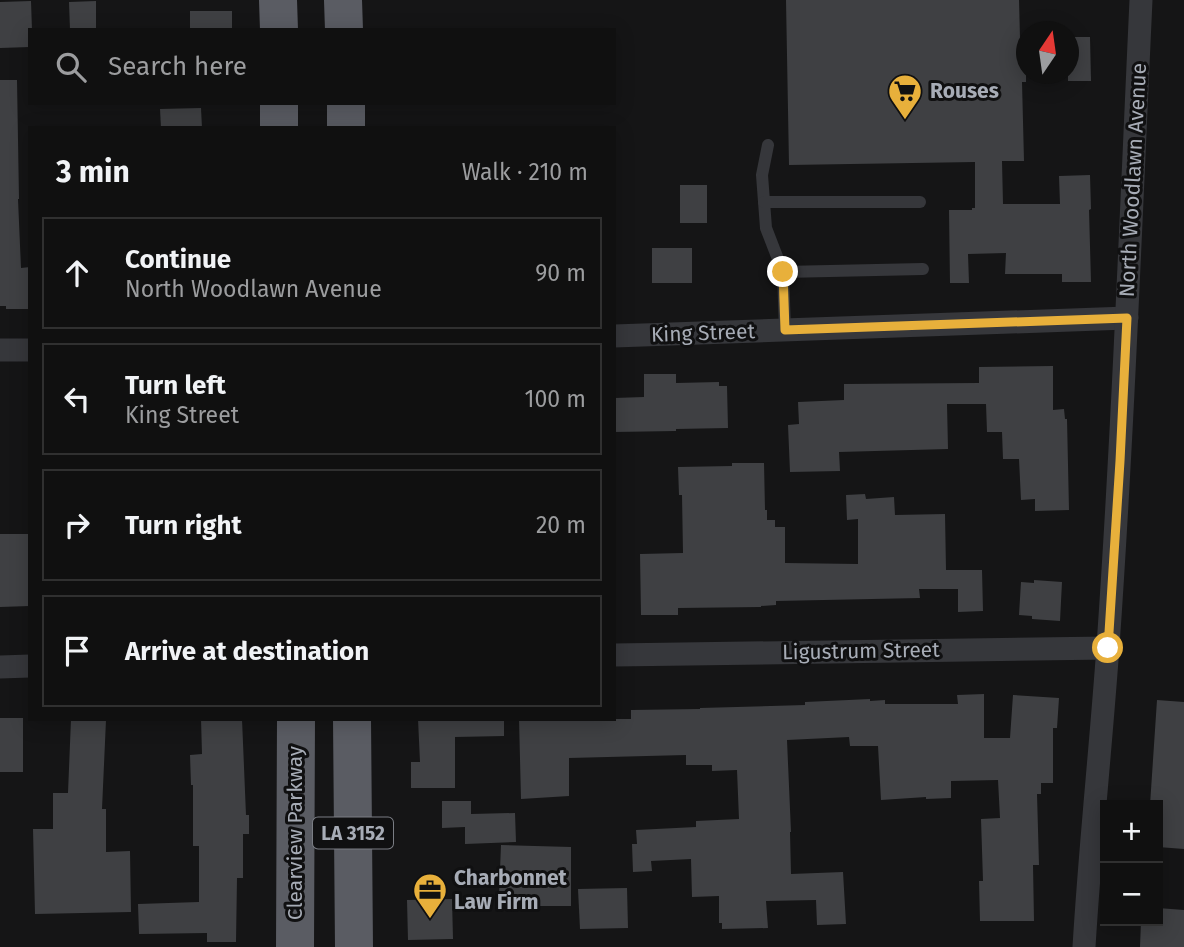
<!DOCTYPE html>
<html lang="en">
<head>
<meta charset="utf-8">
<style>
	:root { --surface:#101010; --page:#1e1e1e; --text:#f1f3f6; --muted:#9c9d9f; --line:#303030 }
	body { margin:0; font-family:"Fira Sans",sans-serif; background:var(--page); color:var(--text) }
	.controls { position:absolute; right:21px; bottom:21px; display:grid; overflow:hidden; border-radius:0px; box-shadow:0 4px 18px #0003 }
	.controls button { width:63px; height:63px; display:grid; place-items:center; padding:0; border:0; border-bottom:2px solid var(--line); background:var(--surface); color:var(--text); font:35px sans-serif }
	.compass { position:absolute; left:1016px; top:21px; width:63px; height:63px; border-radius:50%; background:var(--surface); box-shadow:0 4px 18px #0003; rotate:13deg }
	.stop { position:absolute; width:21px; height:21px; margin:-16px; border:5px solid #e8b03b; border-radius:50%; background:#fff }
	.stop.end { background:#e8b03b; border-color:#fff; box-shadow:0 2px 7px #0008 }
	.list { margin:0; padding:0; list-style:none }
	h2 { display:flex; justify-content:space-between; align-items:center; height:91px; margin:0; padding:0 28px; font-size:30px }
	h2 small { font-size:23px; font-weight:400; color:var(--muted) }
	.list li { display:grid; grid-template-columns:46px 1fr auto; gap:21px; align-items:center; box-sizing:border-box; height:112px; margin:0 14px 14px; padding:0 14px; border:2px solid var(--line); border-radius:0px }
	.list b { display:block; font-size:26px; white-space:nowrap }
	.list p { margin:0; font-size:23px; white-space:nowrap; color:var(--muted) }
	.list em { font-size:23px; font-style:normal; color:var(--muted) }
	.icon { flex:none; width:38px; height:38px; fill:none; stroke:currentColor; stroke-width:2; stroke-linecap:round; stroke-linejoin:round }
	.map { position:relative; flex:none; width:1184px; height:947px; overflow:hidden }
	.search { position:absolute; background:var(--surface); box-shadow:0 4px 18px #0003; left:28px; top:28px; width:588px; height:77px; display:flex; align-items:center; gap:18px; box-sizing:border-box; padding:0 24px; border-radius:0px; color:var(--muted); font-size:26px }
	.panel { position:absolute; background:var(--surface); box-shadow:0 4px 18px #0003; left:28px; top:126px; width:588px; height:595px; border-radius:0px }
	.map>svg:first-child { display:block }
	.building { fill:#3f4043 }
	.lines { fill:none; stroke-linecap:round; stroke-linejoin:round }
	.service { stroke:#36373b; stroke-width:12 }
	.minor { stroke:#36373b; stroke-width:23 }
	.trunk { stroke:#5a5c63; stroke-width:38 }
	.route { stroke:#e8b03b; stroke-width:9 }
	.labels { text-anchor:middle; stroke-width:6; stroke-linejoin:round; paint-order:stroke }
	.shield { fill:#101011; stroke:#7a7d84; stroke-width:2 }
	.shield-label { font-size:19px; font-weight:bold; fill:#a7acb6 }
	.poi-label { font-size:21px; font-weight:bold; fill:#a7acb6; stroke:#101011; text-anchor:start }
	.street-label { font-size:21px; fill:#a7acb6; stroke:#101011 }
</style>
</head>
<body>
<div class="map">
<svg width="1184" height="947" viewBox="0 0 1184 947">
	<rect width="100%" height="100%" fill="#151516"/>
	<g class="building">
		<polygon points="786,0 1019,0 1020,38 1026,38 1026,82 1022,82 1024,161 1002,161 1003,204 1060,204 1059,176 1090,175 1091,209 1089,210 1091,282 1062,282 1062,274 1005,274 1006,253 968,254 969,283 950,283 949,210 972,210 972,208 975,208 975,162 789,165"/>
		<polygon points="31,1 32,30 30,30 30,47 0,48 0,2"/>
		<polygon points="96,1 96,30 70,30 69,2"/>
		<rect x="190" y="11" width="42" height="19"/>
		<polygon points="1068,37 1090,37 1091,81 1068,81"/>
		<polygon points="0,80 17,80 19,199 18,199 21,268 30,267 30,309 6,309 6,306 0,306"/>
		<polygon points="201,108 202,128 161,128 160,109"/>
		<rect x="680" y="185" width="27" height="38"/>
		<rect x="652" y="248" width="40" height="35"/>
		<polygon points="1053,366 1053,410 1064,409 1065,419 1067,419 1069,510 1035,511 1035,499 1021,500 1019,459 1003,459 1002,432 987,432 986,404 947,404 948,449 839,452 840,471 790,472 788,425 799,424 798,402 844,400 844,384 979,383 979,367"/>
		<polygon points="644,374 676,374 676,383 719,382 719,386 727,386 728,428 676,429 676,431 614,432 614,398 644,397"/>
		<polygon points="732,463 764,463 765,510 767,510 767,520 775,520 775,527 785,527 785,563 858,564 858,519 847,520 846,495 865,494 866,499 894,497 895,515 945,514 946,570 982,570 983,611 958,612 958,589 919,589 920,598 776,601 776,605 761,606 761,607 678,608 678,615 641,615 640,554 683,553 682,495 679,495 678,467 732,466"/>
		<polygon points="0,534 30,534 30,606 0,607"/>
		<polygon points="1034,580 1062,582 1060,621 1032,619 1032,616 1019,615 1021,582 1034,583"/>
		<polygon points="984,694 984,738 1010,738 1013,695 1059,698 1057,728 1053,728 1053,783 1041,783 1041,794 1037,794 1039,865 1033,865 1034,921 980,921 979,881 983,881 981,819 1000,818 998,780 951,781 951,798 926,799 926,797 881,800 878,746 850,746 849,737 787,740 791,832 790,832 791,874 843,872 846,924 817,925 816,900 766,901 768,928 722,929 722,923 719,923 719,896 692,897 691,859 651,861 652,871 633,872 632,844 637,844 636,830 696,827 696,821 739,819 737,770 712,771 712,765 686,765 686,755 569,758 569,796 521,799 519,719 631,719 631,710 700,709 700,708 805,705 805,702 870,699 870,701 885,700 885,704 958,704 957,695"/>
		<polygon points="1157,700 1184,702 1184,849 1158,847 1158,805 1150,805"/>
		<rect x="0" y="718" width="23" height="54"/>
		<polygon points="71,719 106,720 102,809 106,809 106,852 130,851 131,912 35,914 33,829 53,829 53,793 68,793"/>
		<polygon points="201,719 242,719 246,815 249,815 249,834 243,834 243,878 237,878 236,942 207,942 207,933 139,934 138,904 199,902 199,846 193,846 193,785 191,785 190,755 202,754"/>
		<polygon points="418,719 504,719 504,736 455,737 455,788 411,788 411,762 420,762"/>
		<polygon points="442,801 471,801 471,814 515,813 516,842 465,844 465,827 442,828"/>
		<polygon points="501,845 571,847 571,906 522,906 523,896 499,895"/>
		<polygon points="627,888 628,928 580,929 578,889"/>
		<polygon points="452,899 453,939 408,940 407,900"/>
		<polygon points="1158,908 1184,910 1184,947 1140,947 1141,921 1158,921"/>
	</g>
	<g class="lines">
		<g class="service">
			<polyline points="768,145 762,175 766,228 783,272"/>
			<polyline points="764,202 920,202"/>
			<polyline points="785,330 783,272 923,269"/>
		</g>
		<g class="minor">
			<polyline points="614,336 1127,318"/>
			<polyline points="0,350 30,350"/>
			<polyline points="614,655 1108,648"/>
			<polyline points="0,667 30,666"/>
			<path d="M1084,947C1090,846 1101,746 1108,646C1123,431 1131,215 1141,0"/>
		</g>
		<g class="trunk">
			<polyline points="278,0 279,30"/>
			<polyline points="343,0 344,30"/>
			<polyline points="279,103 279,128"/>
			<polyline points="346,103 346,128"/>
			<polyline points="352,719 354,947"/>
			<polyline points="295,947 296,719"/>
		</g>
	</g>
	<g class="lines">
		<polyline class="route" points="783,272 785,330 1127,318 1120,461 1108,648"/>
	</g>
	<defs>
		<g id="supermarket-pin" transform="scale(1.75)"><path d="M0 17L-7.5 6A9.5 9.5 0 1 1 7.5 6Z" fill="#e8b03b" stroke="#101011"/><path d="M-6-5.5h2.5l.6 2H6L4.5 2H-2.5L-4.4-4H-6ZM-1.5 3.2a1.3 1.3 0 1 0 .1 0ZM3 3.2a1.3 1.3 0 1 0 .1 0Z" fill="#111"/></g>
		<g id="office-pin" transform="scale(1.75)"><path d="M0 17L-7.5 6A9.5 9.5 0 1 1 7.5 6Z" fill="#e8b03b" stroke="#101011"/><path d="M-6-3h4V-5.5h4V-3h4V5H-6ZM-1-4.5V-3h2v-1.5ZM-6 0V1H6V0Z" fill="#111"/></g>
	</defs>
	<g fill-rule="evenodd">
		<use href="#supermarket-pin" x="905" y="91"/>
		<use href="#office-pin" x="430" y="890"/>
	</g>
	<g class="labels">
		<rect class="shield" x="313" y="817.5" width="80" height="31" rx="5"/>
		<g class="shield-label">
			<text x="353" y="840">LA 3152</text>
		</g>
		<g class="poi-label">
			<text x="930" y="98">Rouses</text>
			<text x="454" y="885">Charbonnet<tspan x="454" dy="24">Law Firm</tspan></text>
		</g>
		<g class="street-label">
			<text transform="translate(1133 180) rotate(-87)" y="7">North Woodlawn Avenue</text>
			<text transform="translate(703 333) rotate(-2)" y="7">King Street</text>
			<text transform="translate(861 651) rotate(-1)" y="7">Ligustrum Street</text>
			<text transform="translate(295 833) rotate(-90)" y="7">Clearview Parkway</text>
		</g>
	</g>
</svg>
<div class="controls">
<button>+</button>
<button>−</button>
</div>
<svg class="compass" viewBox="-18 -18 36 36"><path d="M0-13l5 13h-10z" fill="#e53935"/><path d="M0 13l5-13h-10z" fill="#9c9d9f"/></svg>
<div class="stop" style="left:1108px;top:648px"></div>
<div class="stop end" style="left:783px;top:272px"></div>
<div class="search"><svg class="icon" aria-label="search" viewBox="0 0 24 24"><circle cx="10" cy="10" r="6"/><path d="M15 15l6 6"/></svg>Search here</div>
<section class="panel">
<h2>3 min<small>Walk · 210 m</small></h2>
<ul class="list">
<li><svg class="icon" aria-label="ahead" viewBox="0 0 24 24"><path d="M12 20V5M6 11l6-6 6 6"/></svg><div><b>Continue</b><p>North Woodlawn Avenue</p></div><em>90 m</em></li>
<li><svg class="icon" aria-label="left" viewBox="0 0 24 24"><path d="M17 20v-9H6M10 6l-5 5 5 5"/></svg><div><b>Turn left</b><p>King Street</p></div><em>100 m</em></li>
<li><svg class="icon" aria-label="right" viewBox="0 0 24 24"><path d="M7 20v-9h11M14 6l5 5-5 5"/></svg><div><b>Turn right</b></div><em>20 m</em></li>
<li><svg class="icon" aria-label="arrive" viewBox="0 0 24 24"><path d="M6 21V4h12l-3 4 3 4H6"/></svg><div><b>Arrive at destination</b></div></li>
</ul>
</section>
</div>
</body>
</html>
